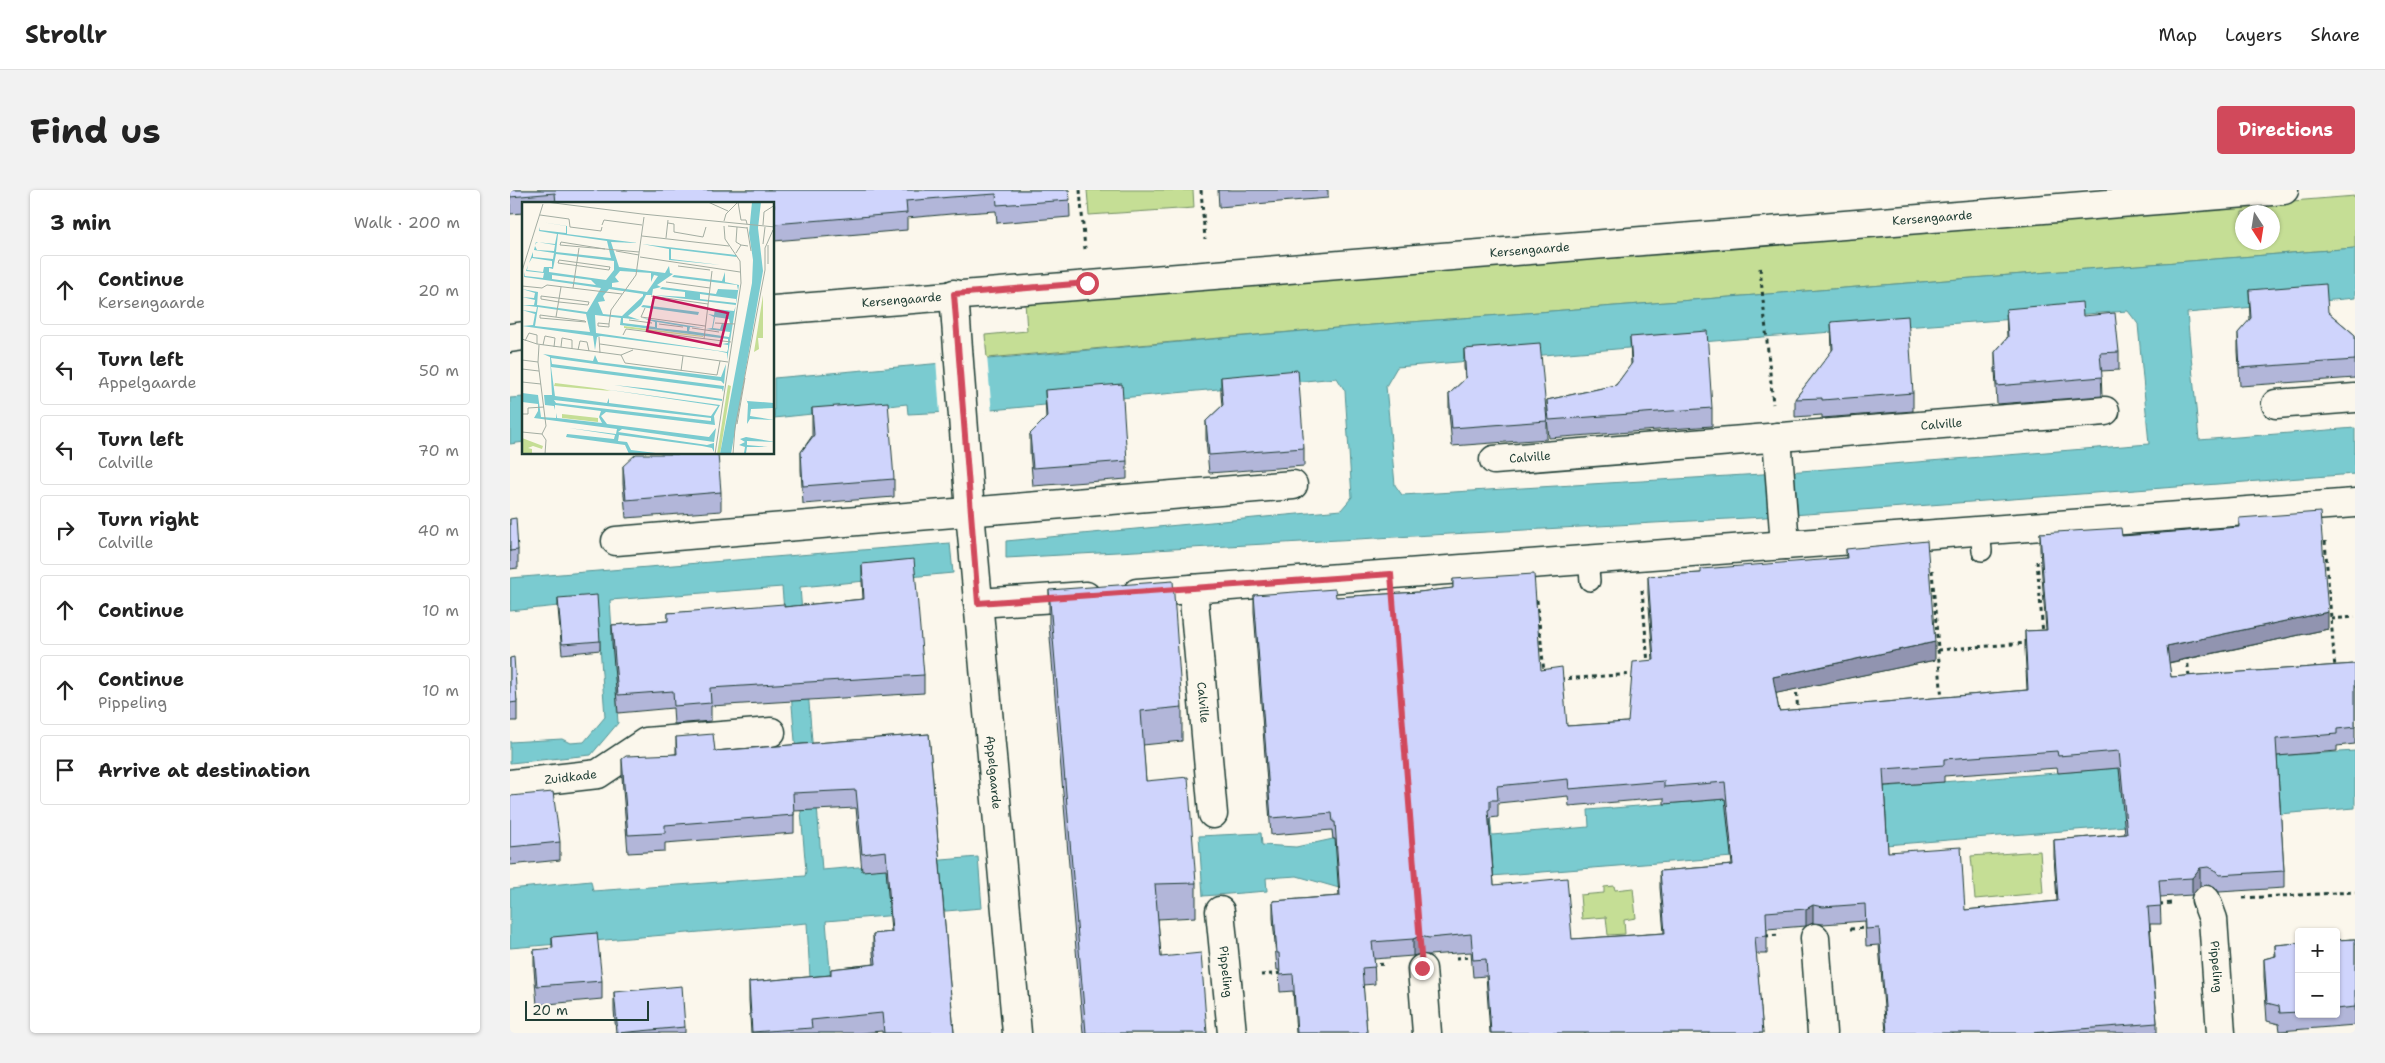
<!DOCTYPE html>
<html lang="en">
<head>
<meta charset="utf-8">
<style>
	:root { --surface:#fff; --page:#f2f2f2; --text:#222; --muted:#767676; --line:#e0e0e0; --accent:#d1495b }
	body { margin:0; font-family:"Shantell Sans",sans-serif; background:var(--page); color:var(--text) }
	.controls { position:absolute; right:15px; bottom:15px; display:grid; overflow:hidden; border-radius:5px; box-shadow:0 1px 4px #0004 }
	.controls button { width:45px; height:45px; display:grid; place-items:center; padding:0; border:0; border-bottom:1px solid var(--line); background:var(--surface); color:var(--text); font:25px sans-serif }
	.compass { position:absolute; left:1725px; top:15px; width:45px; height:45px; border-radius:50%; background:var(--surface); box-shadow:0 1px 4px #0004; rotate:168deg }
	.scale { position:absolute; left:15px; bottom:12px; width:124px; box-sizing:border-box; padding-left:5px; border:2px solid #1f3d34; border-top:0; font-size:14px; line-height:18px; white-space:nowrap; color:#1f3d34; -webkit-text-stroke:4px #fbf7ec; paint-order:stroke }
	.stop { position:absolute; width:15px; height:15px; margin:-11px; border:4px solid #d1495b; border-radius:50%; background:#fff }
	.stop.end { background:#d1495b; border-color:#fff; box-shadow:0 1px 5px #0008 }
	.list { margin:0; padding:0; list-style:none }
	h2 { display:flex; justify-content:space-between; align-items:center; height:65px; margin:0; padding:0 20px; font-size:21px }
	h2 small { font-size:16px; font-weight:400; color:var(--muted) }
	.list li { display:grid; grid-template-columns:32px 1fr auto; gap:15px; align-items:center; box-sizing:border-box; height:70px; margin:0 10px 10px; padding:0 10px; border:1px solid var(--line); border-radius:5px }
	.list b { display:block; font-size:19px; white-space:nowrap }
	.list p { margin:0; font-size:16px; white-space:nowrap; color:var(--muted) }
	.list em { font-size:16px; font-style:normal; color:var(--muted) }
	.icon { flex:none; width:28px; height:28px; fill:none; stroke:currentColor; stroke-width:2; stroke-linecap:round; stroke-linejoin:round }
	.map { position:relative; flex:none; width:1845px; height:843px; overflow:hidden; border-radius:5px }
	header { display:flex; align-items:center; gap:30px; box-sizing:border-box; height:70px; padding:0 25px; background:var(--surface); border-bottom:1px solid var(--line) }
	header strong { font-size:24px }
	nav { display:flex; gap:28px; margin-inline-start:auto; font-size:18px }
	.intro { display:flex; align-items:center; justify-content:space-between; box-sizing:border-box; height:120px; padding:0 30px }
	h1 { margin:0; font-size:35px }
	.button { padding:12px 22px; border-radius:5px; background:var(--accent); color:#fff; font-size:18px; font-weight:700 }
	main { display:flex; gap:30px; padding:0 30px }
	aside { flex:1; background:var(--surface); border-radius:5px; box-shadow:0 1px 4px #0004 }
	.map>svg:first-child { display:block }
	.green { fill:#c5de95; stroke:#728e64; fill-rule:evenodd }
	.water { fill:#7acbd0; stroke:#569292; fill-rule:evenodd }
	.pier { fill:#fbf7ec }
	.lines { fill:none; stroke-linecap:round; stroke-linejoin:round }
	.lane-casing { stroke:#1f3d34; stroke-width:22 }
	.street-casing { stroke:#1f3d34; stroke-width:31 }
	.path { stroke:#1f3d34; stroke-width:3; stroke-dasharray:4 4; stroke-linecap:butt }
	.lane { stroke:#fbf7ec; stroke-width:19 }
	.street { stroke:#fbf7ec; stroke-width:28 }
	.wall { fill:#b2b6d9; stroke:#1f3d34; fill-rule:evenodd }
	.shaded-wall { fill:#9194b0; stroke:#1f3d34 }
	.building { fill:#cfd4fc; stroke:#1f3d34; fill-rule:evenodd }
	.route { stroke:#d1495b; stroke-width:6 }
	.labels { text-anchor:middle; stroke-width:4; stroke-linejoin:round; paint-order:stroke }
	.street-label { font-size:12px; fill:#1f3d34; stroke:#fbf7ec }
	.inset-road { fill:none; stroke:#a3ada2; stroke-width:1 }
	.view { fill:#c2185b; fill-opacity:0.15; stroke:#c2185b; stroke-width:2.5 }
	.inset-edge { fill:none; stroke:#1f3d34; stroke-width:2.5 }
</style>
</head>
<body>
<header>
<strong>Strollr</strong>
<nav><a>Map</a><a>Layers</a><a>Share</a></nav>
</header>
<div class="intro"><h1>Find us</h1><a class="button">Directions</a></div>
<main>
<aside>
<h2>3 min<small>Walk · 200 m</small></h2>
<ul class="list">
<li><svg class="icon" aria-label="ahead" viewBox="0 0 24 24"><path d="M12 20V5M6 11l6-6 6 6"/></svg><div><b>Continue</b><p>Kersengaarde</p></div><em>20 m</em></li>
<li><svg class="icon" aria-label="left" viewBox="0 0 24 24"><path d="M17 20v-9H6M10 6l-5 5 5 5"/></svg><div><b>Turn left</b><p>Appelgaarde</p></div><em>50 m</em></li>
<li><svg class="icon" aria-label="left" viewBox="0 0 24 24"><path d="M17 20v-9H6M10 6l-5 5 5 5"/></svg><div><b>Turn left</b><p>Calville</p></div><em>70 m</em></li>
<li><svg class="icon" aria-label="right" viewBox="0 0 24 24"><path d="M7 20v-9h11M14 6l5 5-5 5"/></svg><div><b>Turn right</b><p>Calville</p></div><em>40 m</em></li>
<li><svg class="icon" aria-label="ahead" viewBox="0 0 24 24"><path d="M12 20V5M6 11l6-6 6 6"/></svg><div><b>Continue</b></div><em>10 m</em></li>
<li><svg class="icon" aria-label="ahead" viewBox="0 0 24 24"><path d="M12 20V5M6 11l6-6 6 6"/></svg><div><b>Continue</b><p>Pippeling</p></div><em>10 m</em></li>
<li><svg class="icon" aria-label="arrive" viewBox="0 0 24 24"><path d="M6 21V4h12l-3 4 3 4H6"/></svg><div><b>Arrive at destination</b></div></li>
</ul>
</aside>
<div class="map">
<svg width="1845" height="843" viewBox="0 0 1845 843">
	<rect width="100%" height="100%" fill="#fbf7ec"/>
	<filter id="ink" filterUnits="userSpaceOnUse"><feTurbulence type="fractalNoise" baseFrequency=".02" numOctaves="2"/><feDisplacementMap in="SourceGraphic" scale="10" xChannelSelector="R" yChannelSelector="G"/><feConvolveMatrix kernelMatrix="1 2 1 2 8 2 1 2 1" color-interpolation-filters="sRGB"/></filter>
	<g filter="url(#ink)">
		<g class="green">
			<polygon points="577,0 683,0 684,18 579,25"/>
			<path d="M1845,6V58L850,136L477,168L475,145L517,141L515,112ZM1732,22H1762V52H1732Z"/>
			<polygon points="1530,661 1533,703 1465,709 1461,666"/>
			<polygon points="1104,696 1105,700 1123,698 1126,728 1114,730 1115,744 1098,745 1096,727 1072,729 1070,705 1094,703 1094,697"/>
		</g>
		<g class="water">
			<path d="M1845,58V108L1677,123L1689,250L1845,238V284L1255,327L496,368V351L831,320L842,307L835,201L827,188L481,220L398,224L397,214L264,228V188L850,136ZM1618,121L1628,134L1639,254L1252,284L892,305L885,295L876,196L887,177L1253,147Z"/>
			<polygon points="14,207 14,252 0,254 0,208"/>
			<polygon points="440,353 443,383 290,397 312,680 468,667 472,718 316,731 325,843 303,843 297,733 0,758 0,699 81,691 83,701 295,686 296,681 272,397 100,410 108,533 81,565 0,573 0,552 52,549 60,553 74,552 95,527 87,412 0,421 0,388"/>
			<polygon points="1845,561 1845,618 829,698 787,686 756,688 757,701 693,706 689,646 751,643 752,655 786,657 823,649 822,640 980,628 982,645 1079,637 1078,620 1609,578 1610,587 1629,585 1766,566"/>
		</g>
		<polygon class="pier" points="477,166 482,223 430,224 426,169"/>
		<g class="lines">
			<g class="lane-casing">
				<g id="lane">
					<polyline points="1470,340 1472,361"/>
					<polyline points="1078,369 1080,391"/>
				</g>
			</g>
			<g class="street-casing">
				<g id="street">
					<path id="s1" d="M444,104L460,322L507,843"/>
					<path id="s2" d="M264,120L1774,0"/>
					<polyline points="0,148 14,146"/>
					<polyline points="1766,214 1845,208"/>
					<polyline points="1267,247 1275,355"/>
					<path id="s3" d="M984,270L1595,221"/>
					<polyline points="106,351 783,295"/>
					<path id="s4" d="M683,399L703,624"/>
					<polyline points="627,403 1845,313"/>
					<polyline points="468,413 576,406"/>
					<path id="s5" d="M0,594L88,584L136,552L261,542"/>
					<path id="s6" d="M1696,710L1703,729L1711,843"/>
					<path id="s7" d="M710,721L722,843"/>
					<polyline points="1305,748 1312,843"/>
					<polyline points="912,779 917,843"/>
				</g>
			</g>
			<g class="path">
				<polyline points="570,0 575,59"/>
				<polyline points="691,0 695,49"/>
				<polyline points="1250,78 1263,214"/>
				<polyline points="1815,351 1825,479"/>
				<polyline points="1527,371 1533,444"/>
				<polyline points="1422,380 1432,511"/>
				<polyline points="1132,400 1138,474"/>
				<polyline points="1027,410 1034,483"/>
				<polyline points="1821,429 1845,427"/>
				<polyline points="1428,460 1517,453"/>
				<polyline points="1677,466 1679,487"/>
				<polyline points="1050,489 1126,484"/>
				<polyline points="1286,495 1288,524"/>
				<polyline points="1733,708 1845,702"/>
				<polyline points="1649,714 1662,713"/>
				<polyline points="1340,739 1358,738"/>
				<polyline points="1255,746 1271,745"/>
				<polyline points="946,768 964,767"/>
				<polyline points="861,775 877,774"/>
				<polyline points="751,785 773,783"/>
			</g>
			<use href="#lane" class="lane"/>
			<use href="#street" class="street"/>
		</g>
		<g class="wall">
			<polygon points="0,0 559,0 560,27 487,33 486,21 441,24 397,28 397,40 264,51 264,14 14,14 14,23 0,24"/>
			<polygon points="708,0 818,0 818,8 709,17"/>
			<polygon points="1739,100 1818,122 1845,145 1845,188 1730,196 1728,161 1728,143 1740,130"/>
			<polygon points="1496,119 1573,126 1609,162 1609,180 1591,181 1592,206 1487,214 1485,180 1485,162 1497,148"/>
			<polygon points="1321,132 1403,203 1403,221 1312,228 1312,225 1285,227 1285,209 1322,161"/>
			<polygon points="1120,147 1202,218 1202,236 1039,248 1037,228 1037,210 1106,195 1121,175"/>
			<polygon points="954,159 1037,231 1037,249 942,256 939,222 939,204 955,189 954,177"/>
			<polygon points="711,187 794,258 794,276 699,283 696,249 696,231 712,216 711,205"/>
			<polygon points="535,200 617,271 617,289 523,296 520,262 520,244 536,229"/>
			<polygon points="302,218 384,289 384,307 293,314 291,280 291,262 302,246"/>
			<polygon points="113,276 211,302 211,321 116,328 113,294"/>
			<path d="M1729,328L1818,439L1659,473L1661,487L1845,474V554L1827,556V561L1767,566L1774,681V698L1709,702L1706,698L1698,695L1690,696L1682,705L1650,707L1651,734H1640L1647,833V843H1376L1369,755L1356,756L1355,731L1313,734L1303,733L1296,736L1257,739V764H1246L1253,843H980L976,786L963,787L961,762L919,765L910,764L903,766L864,769L865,794L853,795L857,843H786L783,801L770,802L769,780H767L763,728V711L829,706L825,649H823L822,640L761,645L744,422V405L826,407L909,402L943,398V389L1031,480L1057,536L1118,532L1143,470L1138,403V386L1191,383L1336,368V359L1425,470L1266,503L1269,521L1517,500L1515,458V441L1536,440L1530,360V343L1612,346L1729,337ZM1547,578L1548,583L1609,578L1615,644L1544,650V667L1547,711L1455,720L1378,662L1374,596L1434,592V586ZM1058,606L1059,616L1154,608V614L1215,609L1222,675L1150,681V698L1154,743L1062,749L984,695L980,637V628L988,627V613Z"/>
			<polygon points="0,329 8,360 8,378 0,379"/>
			<polygon points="352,374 414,485 414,503 201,516 201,531 164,534 163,518 108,523 102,453 102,435 158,431 158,423 274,417 353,409 352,391"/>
			<polygon points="539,400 672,517 672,551 633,555 636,591 686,693 686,727 648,729 651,767 697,843 573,843 539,435"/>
			<polygon points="48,408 90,451 90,460 52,464 48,418"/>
			<polygon points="0,468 7,512 7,531 0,531"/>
			<polygon points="419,544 444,843 372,843 372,841 351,843 241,843 239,810 239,792 321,785 321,779 364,774 363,762 363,744 381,742 376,679 352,681 346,618 284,621 284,643 155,653 155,661 118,663 112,587 112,569 166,564 166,547 205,561"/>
			<polygon points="0,606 50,652 50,670 0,675"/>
			<polygon points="42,747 92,791 92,809 27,815 24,779 24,760 42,759"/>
			<polygon points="1845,749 1845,835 1770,841 1769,834 1757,831 1754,787 1754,769 1765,766 1765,755 1789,753 1789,824 1826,824 1826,750"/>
			<polygon points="104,802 175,837 175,843 106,843 104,820"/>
		</g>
		<g class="shaded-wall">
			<polygon points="1818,422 1818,439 1657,473 1657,456"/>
			<polygon points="1425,452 1425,470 1263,504 1263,487"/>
			<polygon points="1690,678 1690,696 1682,705 1682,688"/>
			<polygon points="1303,715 1303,733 1296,736 1296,719"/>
			<polygon points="910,746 910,764 903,766 903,749"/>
		</g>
		<g class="building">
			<polygon points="0,0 559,0 560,10 487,15 486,4 441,7 396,11 397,23 264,34 264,14 46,14 45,3 0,7"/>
			<polygon points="1816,94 1818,122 1845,145 1845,170 1730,178 1728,143 1741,128 1739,100"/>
			<polygon points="1572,112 1573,126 1605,123 1609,162 1590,163 1592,187 1487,196 1485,162 1498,147 1496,119"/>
			<polygon points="1398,126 1403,203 1312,210 1312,208 1285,209 1323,159 1321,132"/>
			<polygon points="1197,141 1202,218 1039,230 1037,210 1106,195 1122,173 1120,147"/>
			<polygon points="1030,153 1037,231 942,238 939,204 956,188 954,159"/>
			<polygon points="788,180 794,258 699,265 696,231 713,215 711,187"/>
			<polygon points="612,194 617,271 523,278 520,244 537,227 535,200"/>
			<polygon points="378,212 384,289 293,296 291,262 304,245 302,218"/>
			<polygon points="126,264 208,264 211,302 116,310 113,276"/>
			<path d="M1810,322L1818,422L1657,456L1661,487L1845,474V537L1827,539V544L1766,549L1774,681L1709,685L1706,681L1698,677L1690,678L1682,688L1649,690L1651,716L1638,717L1647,833L1521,843H1377L1369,738L1356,739L1355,714L1313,717L1303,715L1296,719L1256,722L1257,746L1245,747L1253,843H981L976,769L963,770L961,744L919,748L910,746L903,749L862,752L865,777L852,778L857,843H787L783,784L770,785L769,763H767L763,711L830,706L825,632H823L822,623L761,628L744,405L825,399L826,407L909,402L943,398V389L1024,384L1031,480L1052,477L1057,536L1118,532L1123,472L1144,470L1138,386L1191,383V379L1337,368L1336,359L1417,351L1425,452L1263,487L1269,521L1518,500L1515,441L1537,440L1530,343L1611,338L1612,346L1729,337V328ZM1547,561L1548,566L1609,561L1617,644L1544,650L1548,711L1455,720L1451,657L1378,662L1373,579L1434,575V569ZM1058,589L1059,599L1154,591V597L1215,592L1223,675L1150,681L1155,743L1062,749L1057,688L984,695L978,620L980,619V610H988L987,596Z"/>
			<polygon points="6,328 8,360 0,361 0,329"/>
			<polygon points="404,369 414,485 200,498 201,513 164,516 163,501 108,505 102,435 158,431 158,423 274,414 274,417 354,409 352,374"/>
			<polygon points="663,391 672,517 631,521 636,591 678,587 686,693 645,694 651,767 691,763 697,843 576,843 539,400"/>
			<polygon points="87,405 90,451 52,454 48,408"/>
			<polygon points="4,467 7,512 0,513 0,468"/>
			<polygon points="203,544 205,561 419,544 444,843 374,843 372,823 301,830 302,838 242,842 239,792 321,785 321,779 366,774 363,744 382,742 376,661 352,664 346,600 283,603 284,625 155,635 155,643 118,645 112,569 116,566 167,564 166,547"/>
			<polygon points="43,602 50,652 0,657 0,606"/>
			<polygon points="87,743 92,791 27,796 24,760 43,758 42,747"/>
			<polygon points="1845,749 1845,817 1826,819 1826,750"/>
			<polygon points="1789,753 1789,822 1770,823 1769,816 1757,813 1754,769 1766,766 1765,755"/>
			<polygon points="172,796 175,837 108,843 104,802"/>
		</g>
	</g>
	<g class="lines" filter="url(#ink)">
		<polyline class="route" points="577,93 444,104 468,413 881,384 912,778"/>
	</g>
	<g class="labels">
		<g class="street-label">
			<text dy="4" stroke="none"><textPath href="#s2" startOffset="1162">Kersengaarde</textPath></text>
			<text dy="4" stroke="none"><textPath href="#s2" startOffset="758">Kersengaarde</textPath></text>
			<text dy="4" stroke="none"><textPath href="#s2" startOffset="128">Kersengaarde</textPath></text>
			<text dy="4" stroke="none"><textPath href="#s3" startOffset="449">Calville</textPath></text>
			<text dy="4" stroke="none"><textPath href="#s3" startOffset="36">Calville</textPath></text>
			<text dy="4" stroke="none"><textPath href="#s4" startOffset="114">Calville</textPath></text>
			<text dy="4" stroke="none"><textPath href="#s1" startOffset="480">Appelgaarde</textPath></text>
			<text dy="4" stroke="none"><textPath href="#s5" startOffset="61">Zuidkade</textPath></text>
			<text dy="4" stroke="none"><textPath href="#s6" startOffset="68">Pippeling</textPath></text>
			<text dy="4" stroke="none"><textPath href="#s7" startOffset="61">Pippeling</textPath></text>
		</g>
	</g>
	<g transform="translate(12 12)">
		<rect width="252" height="252" fill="#fbf7ec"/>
		<path d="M241,93V136H236L237,147L232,150ZM102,124L181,134V135L102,126ZM33,181L81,187L89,189L32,184ZM206,183L209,184L198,252H195ZM40,212L76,216V220L40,216ZM0,236L21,244L20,247L11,244L6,246L10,247V252H0Z" fill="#c5de95"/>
		<path d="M230,0H239L236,26L241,69L209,252H198L230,81L231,58L227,31ZM19,20L45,24V32L116,41L89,40L97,65L143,71L147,64L148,71L151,72L135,83L139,85L131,87L130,93H124L119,103L106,114L118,118L101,116V121L133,125V120L120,116L182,126L168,125L167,129L207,135L208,130L184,127L190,126L192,115L186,112L192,113L193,107L212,109L214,103L131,93L163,95V90L138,87L140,85L194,92L196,87L216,88L215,83L150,75L152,73L200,79L203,70V80L217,83L205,158V151L196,149L79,134L75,135L73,148L71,134L0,124L11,123L13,112L0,108L14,110L15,105L0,103H12L13,98L0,95L12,96L13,91L0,87L16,90L15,103L65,110L79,86L2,75L3,70V74L21,76L22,71L4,69L6,63L5,68L21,70L22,65H30V59L10,56L7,61L11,50V55L31,57L32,51L12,48L13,44L15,48L32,49L33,43L15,40L13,43L14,40L33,42L35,32L17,29L18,25V28L44,31V24ZM36,32L85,39L89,56L34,50ZM34,52L92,59V68L84,78L27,70V66L31,67ZM98,69L129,71V80L132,73L136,74L125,90L90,85V81L97,80L93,75ZM30,73L69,78L74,83L30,77ZM87,87L121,92V94L100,114L81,112L76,100L83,99L81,94ZM178,92L214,97V101L178,97ZM16,105L64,112L68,130L13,124ZM73,113L99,116L98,123L206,137V141L200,142L206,143V147L205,150L74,131ZM193,115L207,117L208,122L200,121L198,127L191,126ZM135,120L165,125V129L135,126ZM120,42L214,53L215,55L149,47V57L199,63L147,58V47ZM121,103L177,110L176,113L119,105ZM21,152L71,159L73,153L76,160L199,175L204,162L202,182L199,179L29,156L30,162L202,184L201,190L200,187L29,165L33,194L85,201L87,196V201L189,214L196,204L81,187L198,203L192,214L193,223L84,210L79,214L85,222L187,235L194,226L192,240L100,227L96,230L185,243L192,241V250L190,246L180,244L97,233L96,239L105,240L109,248L142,252H107L103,243L44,235L45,232L92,237L93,233L47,226L94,232L95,227L12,216L16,209V202L0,200V191L16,193L19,215L34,216V211L35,216L80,221L77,215L79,209L33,203V208L32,204L23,203L22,193H30L28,155ZM32,198L189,216V219L34,201ZM92,183L130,187L200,197V199ZM223,194L225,199L252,201V206L229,207L228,214L252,218L228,217L225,222L226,202ZM224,235L253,240L225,239V243L246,245H225L224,251L252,252H217L222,251L223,245L217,243L223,240L218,237Z" fill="#7acbd0" fill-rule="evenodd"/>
		<path class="inset-road" d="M24,0L120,12M186,0L206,9M216,0L219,18H224L225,22M120,12L253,25M18,13L47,17L48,25L79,29L80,25M202,19L204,12L216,0M146,21L152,22V30L181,35L184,25M80,23L82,18L120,23M241,23L242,10L253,3M206,24L225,26M215,25L214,40L219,43M225,25L229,49M120,34L207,44M144,36L146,18M241,42L243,25M38,43L117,50M38,43L39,40L83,47M94,49L117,53M214,51L219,43L226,44M118,55L218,70M37,58L88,65L87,68L36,61ZM246,62V43M156,64L188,68M0,69L21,2M144,80L188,86M0,84L20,86L25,83L100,92M51,86L57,46M19,94L52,98L67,100L66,103L37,100L19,97ZM129,94L186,102M123,106L119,115L183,124M18,113L63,119L64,120L18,116ZM34,115L39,85M107,118L130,121M76,121L87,122V125L76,124ZM193,121L213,122M87,122L89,108L114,73L122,15M137,122L161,125M170,126L197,130M101,133L104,127L209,140M77,135L78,151M0,137L15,142L84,151L99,153L111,148M182,137L190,69M3,139L7,131L15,133V142M78,142L206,160M17,143L16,160L24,224L20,232M21,143L23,134L33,136L32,145M39,145L40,136L50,138V147M56,148L58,139L65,140L67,149M99,153L103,161L195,173L198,159M0,158L16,160M0,167L17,169M159,169L161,154M0,180L19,182M0,212H6V206L22,205M215,222L223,176M0,230L20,232L24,238L23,252M193,252L219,81L218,59L203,37L202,24M211,252L213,226L243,68V46L251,28"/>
		<path class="view" d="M132,95L206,111L198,144L125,129Z"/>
		<rect width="252" height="252" class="inset-edge"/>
	</g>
</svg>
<div class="controls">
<button>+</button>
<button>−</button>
</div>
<svg class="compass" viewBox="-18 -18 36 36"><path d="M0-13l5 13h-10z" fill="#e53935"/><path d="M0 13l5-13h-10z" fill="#767676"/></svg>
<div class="scale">20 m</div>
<div class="stop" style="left:577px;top:93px"></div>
<div class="stop end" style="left:912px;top:778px"></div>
</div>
</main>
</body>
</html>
